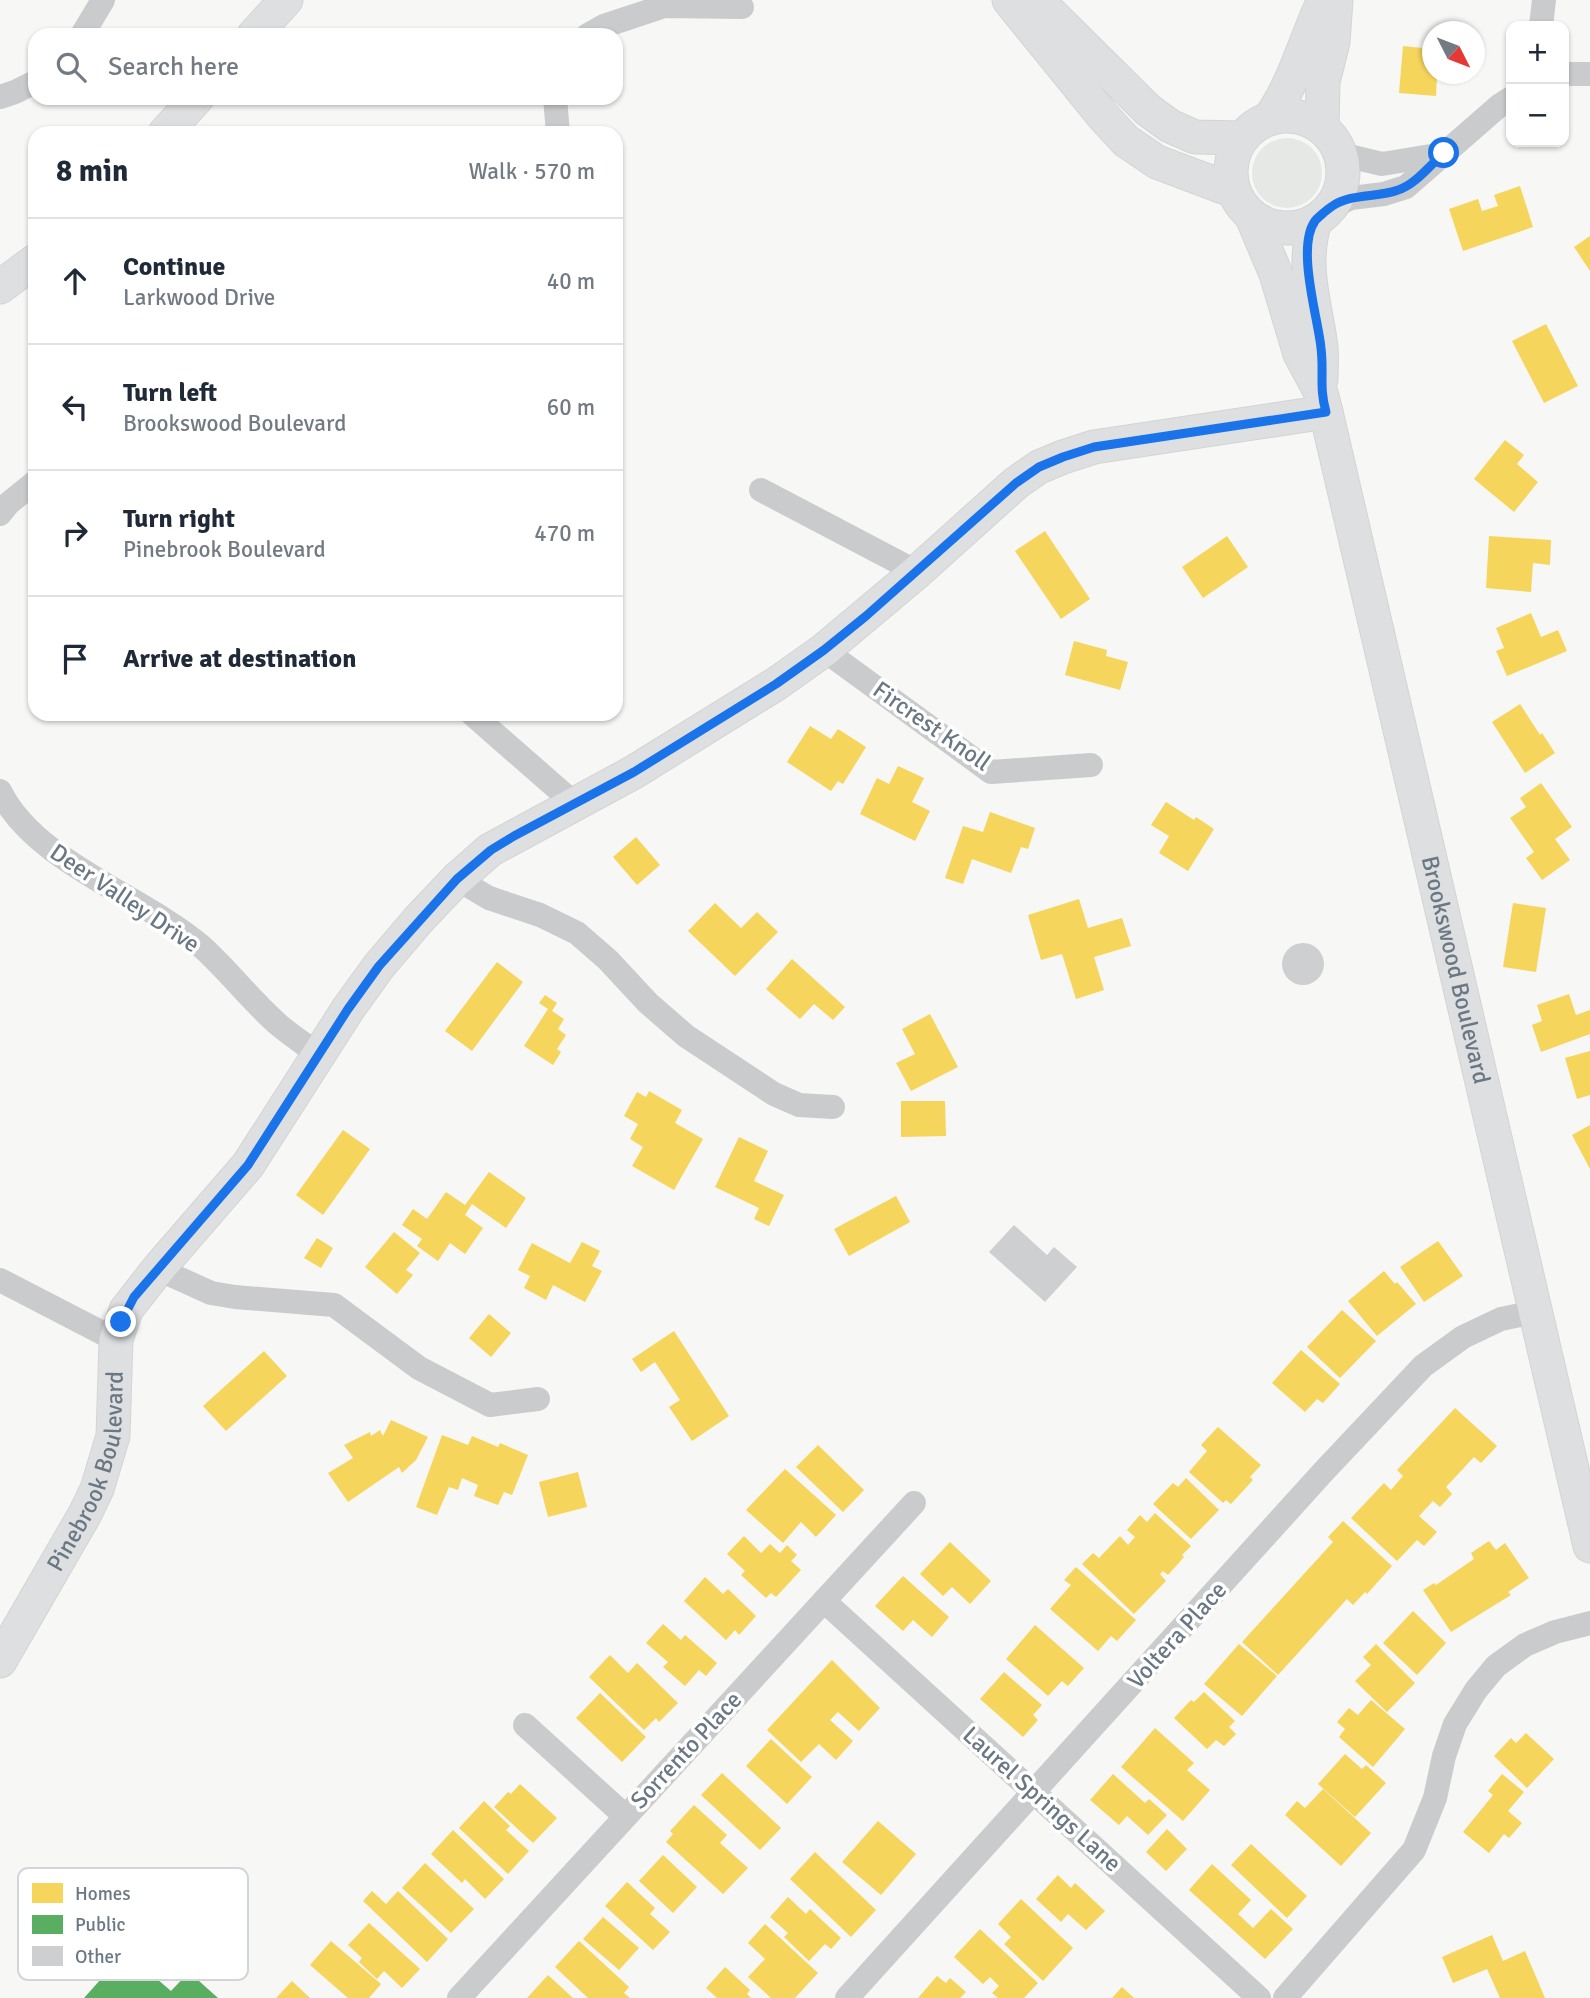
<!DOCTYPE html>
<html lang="en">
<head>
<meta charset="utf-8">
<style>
	:root { --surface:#fff; --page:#f6f6f7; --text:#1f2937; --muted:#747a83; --line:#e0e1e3 }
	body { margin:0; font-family:Signika,sans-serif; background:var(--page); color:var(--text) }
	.controls { position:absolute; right:21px; top:21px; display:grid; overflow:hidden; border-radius:14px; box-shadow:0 2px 5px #0004 }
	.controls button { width:63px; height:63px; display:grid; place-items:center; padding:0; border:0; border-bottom:2px solid var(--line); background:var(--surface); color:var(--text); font:35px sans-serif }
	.compass { position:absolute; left:1422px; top:21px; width:63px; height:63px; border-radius:50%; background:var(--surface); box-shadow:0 2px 5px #0004; rotate:132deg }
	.stop { position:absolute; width:21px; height:21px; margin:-16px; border:5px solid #1a73e8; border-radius:50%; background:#fff }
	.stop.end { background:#1a73e8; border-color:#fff; box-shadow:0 2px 7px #0008 }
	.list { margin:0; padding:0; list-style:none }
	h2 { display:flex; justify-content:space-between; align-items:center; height:91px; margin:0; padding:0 28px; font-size:30px }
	h2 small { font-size:23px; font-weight:400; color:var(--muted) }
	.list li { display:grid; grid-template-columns:46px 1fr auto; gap:21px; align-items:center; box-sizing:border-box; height:126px; padding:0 28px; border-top:2px solid var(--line) }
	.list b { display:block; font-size:26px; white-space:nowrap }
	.list p { margin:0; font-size:23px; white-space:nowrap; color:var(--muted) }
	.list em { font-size:23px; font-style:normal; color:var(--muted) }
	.icon { flex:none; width:38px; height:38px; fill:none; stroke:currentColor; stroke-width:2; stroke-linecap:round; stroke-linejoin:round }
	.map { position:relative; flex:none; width:1590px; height:1998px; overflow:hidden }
	.search { position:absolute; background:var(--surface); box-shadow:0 2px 5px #0004; left:28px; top:28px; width:595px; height:77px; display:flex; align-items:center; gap:18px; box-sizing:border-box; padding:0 24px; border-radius:21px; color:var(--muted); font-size:26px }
	.panel { position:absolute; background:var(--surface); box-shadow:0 2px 5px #0004; left:28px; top:126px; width:595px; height:595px; border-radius:21px }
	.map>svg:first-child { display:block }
	.green { fill:#e5e8e4 }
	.homes { fill:#f6d55c }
	.public { fill:#5aae61 }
	.building { fill:#cdcfd0 }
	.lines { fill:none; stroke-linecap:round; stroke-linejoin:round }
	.secondary-casing { stroke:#d3d4d4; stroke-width:35 }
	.street { stroke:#cacbcc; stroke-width:24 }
	.secondary { stroke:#dedfe0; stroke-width:33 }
	.route { stroke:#1a73e8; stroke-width:9 }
	.labels { text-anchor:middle; stroke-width:7; stroke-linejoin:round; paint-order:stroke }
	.street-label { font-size:24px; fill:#6a7784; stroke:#fff }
	.key { fill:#fff; stroke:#d2d6da; stroke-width:2 }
	.key-label { font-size:19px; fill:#6a7784 }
</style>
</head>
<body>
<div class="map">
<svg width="1590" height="1998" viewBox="0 0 1590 1998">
	<rect width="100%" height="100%" fill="#f7f7f6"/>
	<circle class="green" cx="1287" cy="173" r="35"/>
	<g class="homes">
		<polygon points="1403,46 1432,49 1432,74 1448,74 1448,77 1437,76 1436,96 1399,93"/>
		<polygon points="1520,186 1533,227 1463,251 1449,209 1478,199 1482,211 1498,206 1494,195"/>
		<polygon points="1590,236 1590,271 1574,247"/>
		<polygon points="1546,324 1578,386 1544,403 1512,341"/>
		<polygon points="1505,440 1524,455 1517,464 1538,482 1514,512 1474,479"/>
		<polygon points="1045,531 1090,599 1061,619 1015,551"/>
		<polygon points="1227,536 1248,567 1203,598 1182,567"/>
		<polygon points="1489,536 1551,540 1550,565 1533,563 1531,592 1486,588"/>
		<polygon points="1531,613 1541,637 1558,630 1567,651 1507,676 1496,651 1504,648 1496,628"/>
		<polygon points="1074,641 1107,650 1106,656 1128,662 1120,690 1065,675"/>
		<polygon points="1520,704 1540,735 1542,733 1555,753 1525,773 1492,722"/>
		<polygon points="810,726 831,739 838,729 866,747 843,784 838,781 831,791 787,762"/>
		<polygon points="898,766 924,778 912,802 930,811 915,841 860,814 877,778 889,784"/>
		<polygon points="1541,783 1572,827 1555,839 1570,860 1542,880 1526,858 1534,852 1510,818 1526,807 1520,798"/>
		<polygon points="1166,802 1194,820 1196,817 1214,829 1188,871 1159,853 1169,836 1151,825"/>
		<polygon points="990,812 1035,828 1028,849 1021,847 1011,873 972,859 963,884 945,878 963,826 983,832"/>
		<polygon points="636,837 660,865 637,885 613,857"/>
		<polygon points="1079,899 1088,928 1122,918 1131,946 1094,957 1104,990 1076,999 1062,954 1041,960 1028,915"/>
		<polygon points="715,903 741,928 757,912 778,932 735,976 688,931"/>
		<polygon points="1513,903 1546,908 1536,972 1503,967"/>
		<polygon points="792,959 845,1007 833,1020 814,1004 800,1019 766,989"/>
		<polygon points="497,962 523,982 472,1051 445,1031"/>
		<polygon points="1569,994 1576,1015 1590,1010 1590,1034 1541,1052 1532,1025 1542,1021 1537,1005"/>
		<polygon points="545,995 557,1003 552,1011 564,1019 558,1029 566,1035 557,1049 561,1052 553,1065 524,1046 548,1009 539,1003"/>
		<polygon points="930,1014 958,1067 911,1091 896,1063 915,1054 902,1029"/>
		<polygon points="1590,1051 1590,1095 1577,1099 1565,1058"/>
		<polygon points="649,1091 682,1110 675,1123 703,1139 674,1190 632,1166 643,1147 630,1139 638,1124 624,1116 637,1092 646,1097"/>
		<polygon points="901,1101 945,1101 946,1136 901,1137"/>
		<polygon points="1590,1125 1590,1169 1572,1135"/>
		<polygon points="343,1130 370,1149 323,1215 296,1195"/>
		<polygon points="739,1137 768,1151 754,1181 784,1195 769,1226 754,1219 759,1208 715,1187"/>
		<polygon points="489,1172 526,1198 506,1228 472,1204 465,1215 483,1228 465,1254 450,1243 438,1261 417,1246 422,1239 402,1225 413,1209 427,1219 446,1192 465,1205"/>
		<polygon points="896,1196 910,1222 849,1256 834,1229"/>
		<polygon points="394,1232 420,1253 406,1270 413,1275 397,1294 365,1267"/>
		<polygon points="317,1238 333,1248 321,1268 304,1258"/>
		<polygon points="1438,1241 1463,1276 1424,1302 1400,1267"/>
		<polygon points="582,1242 600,1251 592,1266 602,1271 585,1302 553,1285 546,1300 524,1288 530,1276 518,1270 532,1243 570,1263"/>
		<polygon points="1384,1271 1395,1284 1397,1282 1416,1304 1377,1336 1348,1301"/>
		<polygon points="1342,1310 1376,1341 1340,1378 1307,1347"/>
		<polygon points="489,1314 511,1333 491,1357 469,1338"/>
		<polygon points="674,1331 729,1416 692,1441 669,1407 680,1400 655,1362 641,1372 632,1359"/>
		<polygon points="1301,1350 1340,1384 1323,1403 1317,1399 1305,1412 1272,1383"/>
		<polygon points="264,1351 287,1376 226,1431 203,1406"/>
		<polygon points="1455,1408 1497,1446 1481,1463 1474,1457 1446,1487 1452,1494 1440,1507 1433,1501 1419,1516 1437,1532 1424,1546 1417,1540 1397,1561 1351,1518 1384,1483 1391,1490 1403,1476 1397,1470"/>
		<polygon points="391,1420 428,1437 416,1460 402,1473 399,1467 348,1502 328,1473 353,1458 344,1445 370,1432 371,1436 380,1430 383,1436"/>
		<polygon points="1218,1427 1261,1465 1250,1477 1253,1480 1231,1504 1226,1500 1223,1503 1189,1472 1207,1451 1201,1445"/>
		<polygon points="442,1435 468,1445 472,1436 498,1447 500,1443 528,1455 512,1495 504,1492 498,1505 474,1496 478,1485 462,1478 458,1490 449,1487 437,1515 416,1507"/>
		<polygon points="818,1445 864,1490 843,1512 796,1467"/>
		<polygon points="785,1469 836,1515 816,1537 801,1522 783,1543 746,1510"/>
		<polygon points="578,1472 587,1507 548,1517 539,1482"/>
		<polygon points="1186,1478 1219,1510 1191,1539 1153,1504 1173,1483 1178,1487"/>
		<polygon points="1155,1513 1191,1546 1182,1555 1184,1557 1168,1575 1163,1571 1160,1574 1166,1581 1134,1614 1082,1564 1093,1553 1099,1558 1120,1536 1128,1545 1135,1537 1127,1530 1140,1515 1147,1522"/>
		<polygon points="1343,1521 1392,1566 1367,1594 1365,1592 1353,1605 1347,1599 1278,1675 1242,1642 1333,1542 1328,1537"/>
		<polygon points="744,1536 761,1553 770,1544 780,1553 787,1545 797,1555 791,1561 801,1570 776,1597 771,1593 766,1598 741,1575 745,1571 727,1554"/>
		<polygon points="1489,1541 1496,1550 1505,1543 1529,1578 1508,1592 1511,1595 1451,1632 1423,1590 1434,1583 1436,1585 1474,1559 1471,1553"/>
		<polygon points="950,1542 991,1581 970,1604 952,1587 943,1596 920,1574"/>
		<polygon points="1076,1567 1136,1620 1117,1641 1111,1636 1098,1651 1050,1609 1071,1585 1064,1580"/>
		<polygon points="903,1576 949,1617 932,1637 913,1620 903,1631 875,1606"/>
		<polygon points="705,1577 723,1594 728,1589 756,1616 739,1635 735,1630 726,1640 684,1601"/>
		<polygon points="1413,1611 1446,1643 1417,1675 1383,1643"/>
		<polygon points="663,1624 681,1640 685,1635 717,1663 706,1676 699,1670 685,1686 663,1667 668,1662 646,1643"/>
		<polygon points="1035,1625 1084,1668 1068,1686 1062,1681 1048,1696 1006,1659"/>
		<polygon points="1239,1644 1277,1676 1242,1716 1204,1684"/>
		<polygon points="1376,1644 1415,1683 1387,1712 1355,1681 1371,1665 1363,1657"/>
		<polygon points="610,1655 628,1673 637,1663 678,1703 659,1722 656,1718 644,1730 589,1677"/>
		<polygon points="832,1660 880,1708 859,1731 838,1712 830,1720 853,1741 836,1760 819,1744 801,1762 767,1730"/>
		<polygon points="1004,1672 1042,1705 1033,1715 1038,1720 1023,1737 980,1699"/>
		<polygon points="1204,1692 1235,1721 1229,1727 1236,1734 1224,1746 1216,1740 1207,1749 1174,1718 1191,1700 1194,1702"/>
		<polygon points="600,1693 646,1737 622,1762 576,1718"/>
		<polygon points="1371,1700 1405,1729 1373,1767 1339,1737 1345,1729 1337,1722 1349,1708 1358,1715"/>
		<polygon points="1155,1728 1194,1763 1187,1770 1210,1790 1183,1821 1121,1767"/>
		<polygon points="1526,1733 1554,1759 1527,1788 1494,1756 1511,1738 1516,1743"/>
		<polygon points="771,1739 812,1777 787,1804 746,1766"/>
		<polygon points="1345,1754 1362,1769 1366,1765 1386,1783 1355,1817 1318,1784"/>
		<polygon points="722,1773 781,1828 760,1850 701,1795"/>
		<polygon points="1113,1774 1145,1803 1149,1799 1167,1815 1148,1835 1127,1816 1119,1825 1090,1800"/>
		<polygon points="1502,1774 1524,1792 1508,1811 1522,1823 1509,1838 1504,1834 1489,1853 1463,1832 1493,1795 1488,1791"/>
		<polygon points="520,1784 557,1818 533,1843 494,1807 508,1792 511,1794"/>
		<polygon points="1323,1789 1371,1833 1341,1866 1285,1815 1297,1801 1305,1808"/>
		<polygon points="484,1801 510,1826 506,1830 529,1851 508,1874 459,1828"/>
		<polygon points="694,1805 727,1835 720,1843 748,1868 723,1894 666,1842 673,1834 670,1831"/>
		<polygon points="878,1821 916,1854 881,1895 842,1862"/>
		<polygon points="1167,1829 1187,1849 1166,1871 1146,1852"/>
		<polygon points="453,1830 504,1879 485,1899 465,1879 462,1883 431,1854"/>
		<polygon points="1251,1844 1307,1896 1287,1918 1231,1865"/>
		<polygon points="815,1852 876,1910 851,1937 790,1879"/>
		<polygon points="663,1855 697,1887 673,1913 639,1881"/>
		<polygon points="425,1863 474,1909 451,1933 402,1888"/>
		<polygon points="1212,1864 1251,1900 1238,1914 1253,1928 1271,1909 1293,1929 1265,1959 1189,1890"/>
		<polygon points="1058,1875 1071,1888 1075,1883 1105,1911 1086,1930 1068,1914 1061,1922 1036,1899"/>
		<polygon points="627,1882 655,1908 650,1914 670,1932 653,1950 605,1906"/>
		<polygon points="372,1891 386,1904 398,1891 448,1939 427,1962 363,1901"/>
		<polygon points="788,1897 806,1914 810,1909 841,1938 831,1949 825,1944 809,1961 784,1937 788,1933 770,1917"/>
		<polygon points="1021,1899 1073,1948 1043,1981 1004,1944 1011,1937 998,1924"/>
		<polygon points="603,1917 639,1948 619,1970 583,1939"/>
		<polygon points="369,1923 420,1969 402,1988 384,1971 377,1979 359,1962 362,1958 348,1945"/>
		<polygon points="765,1924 818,1973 795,1998 771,1998 748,1977 765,1959 748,1943"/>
		<polygon points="980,1929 1038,1983 1024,1998 998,1998 992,1993 999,1986 990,1977 983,1984 954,1957"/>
		<polygon points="1492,1935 1503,1961 1525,1951 1545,1998 1500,1998 1487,1969 1453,1983 1442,1957"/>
		<polygon points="331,1941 381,1984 369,1998 348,1998 310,1965"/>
		<polygon points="579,1941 629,1987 624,1993 630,1998 588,1998 555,1967"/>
		<polygon points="725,1967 750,1990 747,1994 751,1998 717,1998 706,1988"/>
		<polygon points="548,1975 573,1998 527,1998"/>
		<polygon points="937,1976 946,1983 950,1978 966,1992 960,1998 918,1998"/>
		<polygon points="292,1981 310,1998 276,1998"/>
		<polygon points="1122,1987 1134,1998 1112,1998"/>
	</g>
	<polygon class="public" points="143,1932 174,1960 157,1979 171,1991 189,1972 218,1998 84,1998"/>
	<g class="building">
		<circle cx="1303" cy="964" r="21"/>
		<polygon points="1014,1225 1047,1255 1054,1247 1077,1267 1045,1302 989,1252"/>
	</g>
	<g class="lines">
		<g class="secondary-casing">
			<g id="secondary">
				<polyline points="1009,0 1103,116 1126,141 1157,162 1234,191"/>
				<polyline points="1037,0 1148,110 1170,126 1195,137 1242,138"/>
				<polyline points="254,35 286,0"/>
				<circle cx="1287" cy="172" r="56"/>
				<path d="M1269,119C1295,83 1305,40 1324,0"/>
				<polyline points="1322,128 1323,82 1333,42 1336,0"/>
				<polyline points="165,133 197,98"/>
				<path id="s1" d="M1252,217L1276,274L1300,354L1321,393L1326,412L1590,1546"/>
				<path d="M1315,221C1301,267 1315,301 1321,347C1322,357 1321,369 1321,380"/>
				<polyline points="0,287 35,261"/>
				<path id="s2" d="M0,1661L85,1514L97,1489L113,1436L116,1340L126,1310L158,1269L248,1165L348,1009L379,966L419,919L457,879L490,850L634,772L776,684L824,650L917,572L1016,483L1039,467L1063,457L1094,447L1326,412"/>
			</g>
		</g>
		<g class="street">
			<polyline points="1541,26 1544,0"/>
			<polyline points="82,35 103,0"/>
			<polyline points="588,35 604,26 664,6 742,7"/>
			<polyline points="1564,74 1590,74"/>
			<polyline points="0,97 15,92 35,82"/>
			<polyline points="555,98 558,133"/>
			<polyline points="1340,154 1382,164 1443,154"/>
			<polyline points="1331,207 1351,198 1384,194 1406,187 1500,105 1511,98"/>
			<polyline points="761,490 917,572"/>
			<polyline points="0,514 9,503 35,482"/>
			<polyline points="824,650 991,772 1091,765"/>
			<polyline points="472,714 575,804"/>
			<path d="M0,791C35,862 141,895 201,946C229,971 252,1002 280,1026C292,1036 306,1045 319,1055"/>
			<polyline points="457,879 489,898 540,915 577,933 608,960 648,1003 686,1036 774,1094 799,1105 833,1107"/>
			<polyline points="158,1269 211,1293 235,1297 334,1305 419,1368 490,1405 538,1399"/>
			<polyline points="0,1280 116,1340"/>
			<polyline points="824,1601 1259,1998"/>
			<polyline points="525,1725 625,1816"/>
			<polyline points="459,1998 914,1503"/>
			<polyline points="847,1998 1324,1471 1423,1366 1463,1337 1501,1319 1535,1312"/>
			<polyline points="1285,1998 1414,1850 1435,1798 1444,1756 1455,1724 1476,1690 1496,1666 1525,1645 1555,1632 1590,1623"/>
		</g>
		<use href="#secondary" class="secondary"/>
	</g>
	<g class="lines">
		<path class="route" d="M121,1322L134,1297L248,1165L348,1009L379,966L457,879L491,850L514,836L634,772L776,684L824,650L866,616L1016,483L1039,467L1063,457L1094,447L1326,412C1319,388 1324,372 1321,348C1318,318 1296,247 1315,221C1316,219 1328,209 1331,207C1350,193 1377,198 1398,190C1415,185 1430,165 1444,153"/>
	</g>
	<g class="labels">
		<g class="street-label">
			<text transform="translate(932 726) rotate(35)" y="8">Fircrest Knoll</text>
			<text transform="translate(125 898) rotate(34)" y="8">Deer Valley Drive</text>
			<text dy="8" stroke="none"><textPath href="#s1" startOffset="782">Brookswood Boulevard</textPath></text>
			<text dy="8" stroke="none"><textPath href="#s2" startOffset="212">Pinebrook Boulevard</textPath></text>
			<text transform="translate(1177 1635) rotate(-48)" y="8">Voltera Place</text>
			<text transform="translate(686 1750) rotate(-47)" y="8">Sorrento Place</text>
			<text transform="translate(1042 1799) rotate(42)" y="8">Laurel Springs Lane</text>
		</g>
	</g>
	<rect x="18" y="1868" width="230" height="112" rx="10" class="key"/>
	<rect x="32" y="1883" width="31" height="20" fill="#f6d55c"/>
	<rect x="32" y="1915" width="31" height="19" fill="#5aae61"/>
	<rect x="32" y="1946" width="31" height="20" fill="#cdcfd0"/>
	<g class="key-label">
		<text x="75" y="1900">Homes</text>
		<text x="75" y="1931">Public</text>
		<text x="75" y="1963">Other</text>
	</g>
</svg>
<div class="controls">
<button>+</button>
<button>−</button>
</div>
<svg class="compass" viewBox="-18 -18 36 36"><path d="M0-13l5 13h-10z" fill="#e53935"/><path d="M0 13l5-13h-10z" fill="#747a83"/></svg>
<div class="stop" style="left:1444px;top:153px"></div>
<div class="stop end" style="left:121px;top:1322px"></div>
<div class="search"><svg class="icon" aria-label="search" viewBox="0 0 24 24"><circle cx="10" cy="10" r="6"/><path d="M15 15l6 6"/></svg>Search here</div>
<section class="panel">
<h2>8 min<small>Walk · 570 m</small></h2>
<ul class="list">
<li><svg class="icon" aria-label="ahead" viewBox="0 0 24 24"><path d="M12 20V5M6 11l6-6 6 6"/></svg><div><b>Continue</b><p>Larkwood Drive</p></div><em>40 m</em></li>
<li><svg class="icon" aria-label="left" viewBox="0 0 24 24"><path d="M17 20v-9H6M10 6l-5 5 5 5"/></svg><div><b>Turn left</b><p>Brookswood Boulevard</p></div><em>60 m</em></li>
<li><svg class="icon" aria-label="right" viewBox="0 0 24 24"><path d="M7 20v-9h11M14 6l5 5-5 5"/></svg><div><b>Turn right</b><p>Pinebrook Boulevard</p></div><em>470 m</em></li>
<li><svg class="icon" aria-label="arrive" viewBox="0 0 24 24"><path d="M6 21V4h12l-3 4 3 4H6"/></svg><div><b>Arrive at destination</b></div></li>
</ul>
</section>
</div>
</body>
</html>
